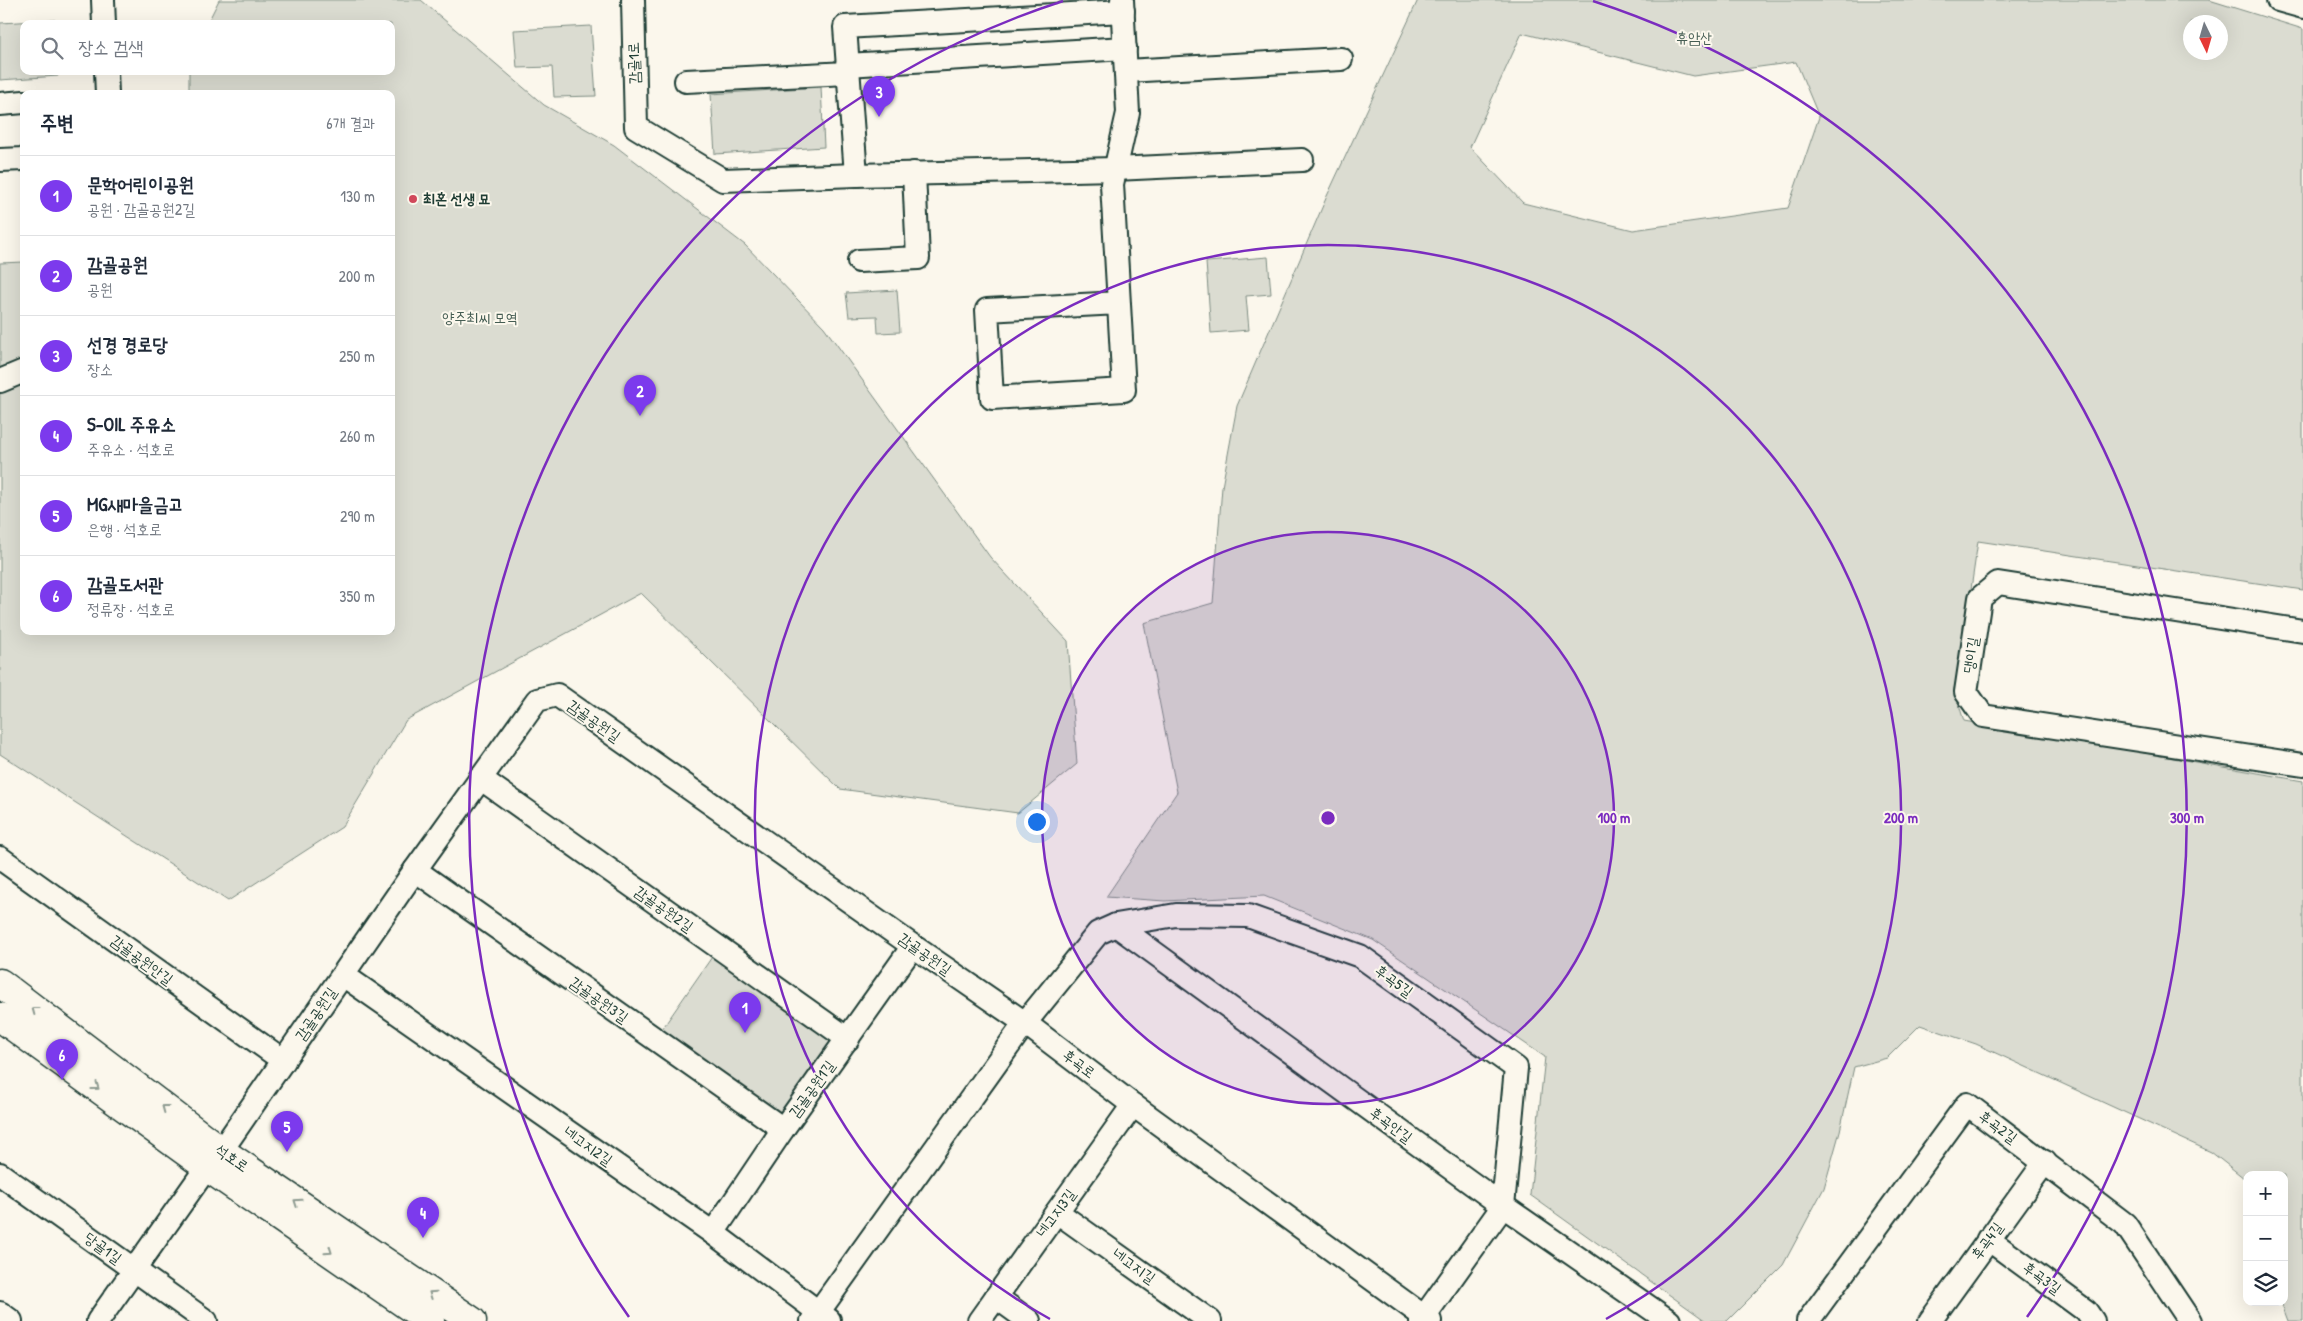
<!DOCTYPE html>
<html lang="ko">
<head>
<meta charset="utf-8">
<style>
	:root { --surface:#fff; --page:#f2f2f3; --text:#1f2937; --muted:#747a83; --line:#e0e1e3; --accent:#7c3aed }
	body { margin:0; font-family:"Patrick Hand","Poor Story",sans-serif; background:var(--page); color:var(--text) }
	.controls { position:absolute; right:15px; bottom:15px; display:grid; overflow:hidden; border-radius:10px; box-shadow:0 5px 20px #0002 }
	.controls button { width:45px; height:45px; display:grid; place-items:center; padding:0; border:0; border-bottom:1px solid var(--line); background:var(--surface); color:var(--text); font:25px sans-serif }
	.compass { position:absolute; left:2183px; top:15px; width:45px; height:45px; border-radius:50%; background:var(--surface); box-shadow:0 5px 20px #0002; rotate:175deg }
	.you { position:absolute; left:1036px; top:821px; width:18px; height:18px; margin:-12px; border:4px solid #fff; border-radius:50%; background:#1a73e8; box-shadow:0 0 0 8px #1a73e833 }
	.badge { display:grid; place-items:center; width:32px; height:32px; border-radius:50%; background:var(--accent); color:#fff; font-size:16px; font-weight:700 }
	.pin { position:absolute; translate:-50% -41px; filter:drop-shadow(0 1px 2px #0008) }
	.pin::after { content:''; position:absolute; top:26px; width:18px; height:15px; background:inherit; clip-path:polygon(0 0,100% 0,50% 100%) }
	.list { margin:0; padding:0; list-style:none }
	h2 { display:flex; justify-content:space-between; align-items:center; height:65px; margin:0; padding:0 20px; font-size:21px }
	h2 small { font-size:16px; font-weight:400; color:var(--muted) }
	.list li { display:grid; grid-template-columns:32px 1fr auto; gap:15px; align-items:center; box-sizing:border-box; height:80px; padding:0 20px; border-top:1px solid var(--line) }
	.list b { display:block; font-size:19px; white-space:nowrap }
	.list p { margin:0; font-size:16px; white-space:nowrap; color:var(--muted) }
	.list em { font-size:16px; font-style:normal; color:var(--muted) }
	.icon { flex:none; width:28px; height:28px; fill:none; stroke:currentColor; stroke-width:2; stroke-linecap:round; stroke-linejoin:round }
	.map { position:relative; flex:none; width:2303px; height:1321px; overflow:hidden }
	.search { position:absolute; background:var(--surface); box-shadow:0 5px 20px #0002; left:20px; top:20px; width:375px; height:55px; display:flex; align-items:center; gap:12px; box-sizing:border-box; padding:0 18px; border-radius:10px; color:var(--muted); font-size:19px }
	.panel { position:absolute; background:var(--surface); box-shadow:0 5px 20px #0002; left:20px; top:90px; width:375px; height:545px; border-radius:10px }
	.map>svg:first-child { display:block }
	.green { fill:#dbdcd1; stroke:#7d8c82; fill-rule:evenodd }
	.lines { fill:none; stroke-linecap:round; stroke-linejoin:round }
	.minor-casing { stroke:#1f3d34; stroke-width:26 }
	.major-casing { stroke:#1f3d34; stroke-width:31 }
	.minor { stroke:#fbf7ec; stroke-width:22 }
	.major { stroke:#fbf7ec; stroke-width:28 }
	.oneway { stroke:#8d9a90 }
	.ring { fill:none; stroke:#7b2cbf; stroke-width:2.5 }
	.poi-dot { fill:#d1495b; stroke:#fbf7ec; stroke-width:2 }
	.labels { text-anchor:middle; stroke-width:4; stroke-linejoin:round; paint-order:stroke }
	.park-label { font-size:15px; fill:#455d53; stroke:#fbf7ec }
	.street-label { font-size:15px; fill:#1f3d34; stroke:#fbf7ec }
	.poi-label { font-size:15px; font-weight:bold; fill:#1f3d34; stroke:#fbf7ec; text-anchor:start }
	.centre { fill:#7b2cbf; stroke:#fbf7ec; stroke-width:2.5 }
	.ring-label { font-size:15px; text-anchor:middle; font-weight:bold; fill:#7b2cbf; stroke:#fbf7ec; stroke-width:4; stroke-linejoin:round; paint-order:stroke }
</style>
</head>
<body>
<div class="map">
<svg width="2303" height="1321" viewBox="0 0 2303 1321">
	<rect width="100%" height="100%" fill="#fbf7ec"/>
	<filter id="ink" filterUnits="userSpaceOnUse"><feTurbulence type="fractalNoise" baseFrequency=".02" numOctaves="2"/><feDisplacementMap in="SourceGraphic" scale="10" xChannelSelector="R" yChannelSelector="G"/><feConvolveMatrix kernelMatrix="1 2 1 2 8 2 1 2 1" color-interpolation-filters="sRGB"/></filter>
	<g filter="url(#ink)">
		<g class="green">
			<polygon points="219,0 421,0 544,105 614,145 745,245 824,327 990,557 1068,641 1077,764 1018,813 840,789 641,593 406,720 342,827 228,901 0,754 0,263 24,262 24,631 391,631 391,94 189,94 189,71 391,71 391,24 207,24"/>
			<path d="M1418,0H2209L2303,29V590L1978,541L1963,644L1954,689L1964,721L2303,781V1321H2288L2281,1302H2284V1175H2247V1187L2244,1178L2211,1152L1976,1044L1920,1025L1887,1058L1854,1067L1840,1131L1824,1188L1783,1265L1727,1321H1706L1530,1195L1545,1057L1373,940L1264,896L1165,901L1106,897L1177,792L1144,623L1213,603L1222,487L1237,406L1327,196ZM2190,22H2220V52H2190ZM1522,33L1693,76L1796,62L1819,117L1788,208L1633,230L1523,203L1470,147Z"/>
			<polygon points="55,20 55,24 24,24 24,71 58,71 58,76 0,80 0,23"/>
			<polygon points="591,26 596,96 554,97 552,67 517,68 514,30"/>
			<polygon points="821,87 824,147 715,154 711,94"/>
			<polygon points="1268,257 1271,294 1246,296 1249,330 1211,333 1206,262"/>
			<polygon points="897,290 900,332 878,333 877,316 849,317 846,293"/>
			<polygon points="714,954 830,1035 832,1044 785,1111 775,1112 660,1032"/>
		</g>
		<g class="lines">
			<g class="minor-casing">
				<g id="minor">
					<polyline points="103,0 104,24"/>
					<polyline points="633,0 636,127 723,180 856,175 1115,169 1302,160"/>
					<polyline points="2278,0 2303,7"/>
					<polyline points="847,65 1125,48"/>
					<polyline points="106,71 107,94"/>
					<polyline points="1126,71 1341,59"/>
					<polyline points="686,81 848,73"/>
					<polyline points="0,104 24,102"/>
					<polyline points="0,160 24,159"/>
					<polyline points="856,175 845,27 1123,11"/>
					<polyline points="859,261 918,258 914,173"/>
					<polyline points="1119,303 987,310 992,398 1124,390 1112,184 1128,113 1122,0"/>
					<polyline points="0,381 24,371"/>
					<polyline points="2303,631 1998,583 1980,598 1966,692 1983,716 2303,765"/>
					<polyline points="480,778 848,1039"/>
					<polyline points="0,858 284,1061"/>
					<polyline points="415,870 783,1129"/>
					<polyline points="1116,925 1503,1206 1669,1321"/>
					<polyline points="343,975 713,1233 829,1320"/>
					<polyline points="221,1151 415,870 537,700 557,695 913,946 1025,1023 1098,933 1116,925 1176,915 1248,916 1360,956 1516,1068 1503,1206 1421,1321"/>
					<polyline points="0,1174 206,1321"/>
					<polyline points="1057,1212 1210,1321"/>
					<polyline points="713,1233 783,1129 913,946"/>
					<polyline points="1988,1239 2086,1311 2093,1321"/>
					<polyline points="996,1297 1029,1321"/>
					<polyline points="0,1313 11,1321"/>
					<polyline points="98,1321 207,1167"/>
					<polyline points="812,1321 1025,1023 1133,1105 1430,1321"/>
					<polyline points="979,1321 1133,1105"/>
					<polyline points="1808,1321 1967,1104 2125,1224 2190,1321"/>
					<polyline points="1930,1321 2045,1162"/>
				</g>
			</g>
			<g class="major-casing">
				<g id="major">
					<polyline points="0,983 221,1151 472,1321"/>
					<polyline points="0,1017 207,1167 430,1321"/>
				</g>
			</g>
			<use href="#minor" class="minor"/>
			<use href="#major" class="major"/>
		</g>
		<defs><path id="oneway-chevron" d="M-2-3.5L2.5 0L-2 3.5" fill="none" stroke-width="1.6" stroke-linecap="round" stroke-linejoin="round" transform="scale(1.25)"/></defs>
		<g class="oneway">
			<use href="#oneway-chevron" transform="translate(35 1010) rotate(-143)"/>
			<use href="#oneway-chevron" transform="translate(96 1087) rotate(36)"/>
			<use href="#oneway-chevron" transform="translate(165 1108) rotate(-143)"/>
			<use href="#oneway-chevron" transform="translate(297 1202) rotate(-146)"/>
			<use href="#oneway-chevron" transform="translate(329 1251) rotate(35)"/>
			<use href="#oneway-chevron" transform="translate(432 1294) rotate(-146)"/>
		</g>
	</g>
	<circle cx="1328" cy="818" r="286" fill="#7b2cbf" fill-opacity=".12"/>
	<g class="ring">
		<circle cx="1328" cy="818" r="286"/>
		<path d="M1050 1319A573 573 0 1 1 1606 1319"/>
		<path d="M629 1317A859 859 0 0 1 1063 1M1593 1A859 859 0 0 1 2027 1317"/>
	</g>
	<circle class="poi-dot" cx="413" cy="199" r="5"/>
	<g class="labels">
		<g class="park-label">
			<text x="1694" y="43">휴암산</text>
			<text x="480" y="323">양주최씨 모역</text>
		</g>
		<g class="street-label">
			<text transform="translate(634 63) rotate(-92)" y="5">감골1로</text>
			<text transform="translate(1971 655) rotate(-82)" y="5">댕이길</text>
			<text transform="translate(594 721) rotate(35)" y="5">감골공원길</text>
			<text transform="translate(664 909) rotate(35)" y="5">감골공원2길</text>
			<text transform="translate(925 954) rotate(35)" y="5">감골공원길</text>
			<text transform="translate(142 960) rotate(36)" y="5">감골공원안길</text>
			<text transform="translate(1394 981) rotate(36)" y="5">후곡5길</text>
			<text transform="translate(599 1000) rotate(35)" y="5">감골공원3길</text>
			<text transform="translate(316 1014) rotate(-56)" y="5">감골공원길</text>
			<text transform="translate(1079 1064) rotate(37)" y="5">후곡로</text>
			<text transform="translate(812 1089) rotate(-54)" y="5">감골공원1길</text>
			<text transform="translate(1391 1125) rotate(36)" y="5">후곡안길</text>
			<text transform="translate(1998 1127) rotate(36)" y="5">후곡2길</text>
			<text transform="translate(588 1146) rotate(35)" y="5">네고지2길</text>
			<text transform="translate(232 1158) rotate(35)" y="5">석호로</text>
			<text transform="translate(1056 1213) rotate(-54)" y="5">네고지3길</text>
			<text transform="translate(1987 1241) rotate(-54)" y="5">후곡4길</text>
			<text transform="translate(103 1248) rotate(36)" y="5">당골1길</text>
			<text transform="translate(1134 1266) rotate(35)" y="5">네고지길</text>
			<text transform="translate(2042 1278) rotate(36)" y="5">후곡3길</text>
		</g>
		<g class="poi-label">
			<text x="423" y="204">최혼 선생 묘</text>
		</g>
	</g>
	<circle cx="1328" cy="818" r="8" class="centre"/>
	<g class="ring-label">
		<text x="1614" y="823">100 m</text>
		<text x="1901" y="823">200 m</text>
		<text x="2187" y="823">300 m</text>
	</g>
</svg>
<div class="controls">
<button>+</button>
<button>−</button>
<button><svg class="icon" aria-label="layers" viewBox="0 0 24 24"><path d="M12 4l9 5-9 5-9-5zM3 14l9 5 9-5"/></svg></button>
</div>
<svg class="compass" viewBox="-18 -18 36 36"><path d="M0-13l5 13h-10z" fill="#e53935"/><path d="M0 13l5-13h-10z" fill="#747a83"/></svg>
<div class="you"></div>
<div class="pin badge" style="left:745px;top:1033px">1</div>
<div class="pin badge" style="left:640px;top:416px">2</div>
<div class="pin badge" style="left:879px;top:117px">3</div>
<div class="pin badge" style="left:423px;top:1238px">4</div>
<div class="pin badge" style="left:287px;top:1152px">5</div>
<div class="pin badge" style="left:62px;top:1080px">6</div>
<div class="search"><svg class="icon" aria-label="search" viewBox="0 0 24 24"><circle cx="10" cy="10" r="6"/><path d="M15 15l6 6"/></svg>장소 검색</div>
<section class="panel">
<h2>주변<small>6개 결과</small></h2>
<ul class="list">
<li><span class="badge">1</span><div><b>문학어린이공원</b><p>공원 · 감골공원2길</p></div><em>130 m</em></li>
<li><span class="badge">2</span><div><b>감골공원</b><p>공원</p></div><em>200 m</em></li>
<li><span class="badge">3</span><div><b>선경 경로당</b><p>장소</p></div><em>250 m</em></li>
<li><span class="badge">4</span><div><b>S-OIL 주유소</b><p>주유소 · 석호로</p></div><em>260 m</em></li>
<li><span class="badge">5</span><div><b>MG새마을금고</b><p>은행 · 석호로</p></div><em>290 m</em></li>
<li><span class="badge">6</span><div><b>감골도서관</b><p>정류장 · 석호로</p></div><em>350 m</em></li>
</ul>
</section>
</div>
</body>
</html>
